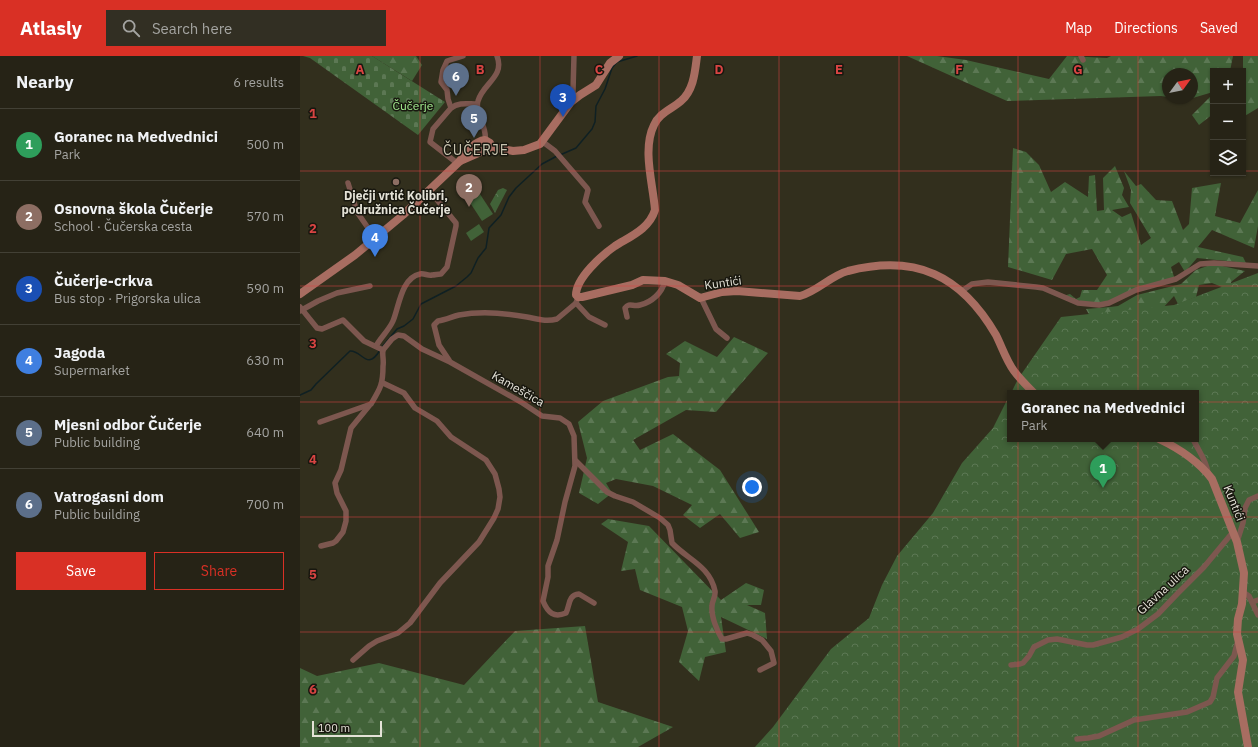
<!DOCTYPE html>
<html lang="en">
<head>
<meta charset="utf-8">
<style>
	:root { --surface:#262316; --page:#322f23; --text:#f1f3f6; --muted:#a4a4a1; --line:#424035; --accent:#d93025 }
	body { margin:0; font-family:"IBM Plex Sans",sans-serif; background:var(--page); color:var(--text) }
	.controls { position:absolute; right:12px; top:12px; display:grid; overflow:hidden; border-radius:0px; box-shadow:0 1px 3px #0004 }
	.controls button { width:36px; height:36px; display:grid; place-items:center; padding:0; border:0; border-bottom:1px solid var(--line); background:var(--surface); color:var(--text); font:20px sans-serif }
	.compass { position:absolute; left:862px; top:12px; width:36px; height:36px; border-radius:50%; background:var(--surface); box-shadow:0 1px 3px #0004; rotate:57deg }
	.scale { position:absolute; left:12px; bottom:10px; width:70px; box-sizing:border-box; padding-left:4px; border:2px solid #e4e2d7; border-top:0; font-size:11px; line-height:14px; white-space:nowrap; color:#e4e2d7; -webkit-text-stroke:3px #18170f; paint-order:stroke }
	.you { position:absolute; left:452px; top:431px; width:14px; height:14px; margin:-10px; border:3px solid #fff; border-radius:50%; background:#1a73e8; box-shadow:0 0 0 6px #1a73e833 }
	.badge { display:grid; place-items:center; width:26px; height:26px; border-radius:50%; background:var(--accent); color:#fff; font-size:13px; font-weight:700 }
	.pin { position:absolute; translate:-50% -33px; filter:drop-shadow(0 1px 2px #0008) }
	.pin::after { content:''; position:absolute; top:21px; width:14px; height:12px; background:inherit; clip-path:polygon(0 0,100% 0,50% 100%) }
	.popup { position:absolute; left:707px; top:334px; width:192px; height:52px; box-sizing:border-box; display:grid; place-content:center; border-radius:0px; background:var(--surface); filter:drop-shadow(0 1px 3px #0005); font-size:13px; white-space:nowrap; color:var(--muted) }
	.popup b { font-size:15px; color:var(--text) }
	.popup::after { content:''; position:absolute; left:50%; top:100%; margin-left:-8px; border:8px solid transparent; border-top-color:var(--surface) }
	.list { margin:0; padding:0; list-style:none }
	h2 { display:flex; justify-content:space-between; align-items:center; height:52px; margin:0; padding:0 16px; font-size:17px }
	h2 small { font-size:13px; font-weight:400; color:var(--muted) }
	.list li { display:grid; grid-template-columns:26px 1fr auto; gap:12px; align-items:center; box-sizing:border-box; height:72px; padding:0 16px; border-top:1px solid var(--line) }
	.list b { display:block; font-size:15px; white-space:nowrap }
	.list p { margin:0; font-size:13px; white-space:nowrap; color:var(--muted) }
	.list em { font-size:13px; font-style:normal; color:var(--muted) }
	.actions { display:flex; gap:8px; padding:12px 16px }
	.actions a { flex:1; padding:9px 0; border:1px solid var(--accent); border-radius:0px; text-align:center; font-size:14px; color:var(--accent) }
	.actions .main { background:var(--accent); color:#fff }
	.icon { flex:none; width:22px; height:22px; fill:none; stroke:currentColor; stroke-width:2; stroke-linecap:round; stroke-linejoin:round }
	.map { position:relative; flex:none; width:958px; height:691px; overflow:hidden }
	header { display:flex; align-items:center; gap:24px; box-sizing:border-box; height:56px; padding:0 20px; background:var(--accent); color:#fff }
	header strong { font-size:19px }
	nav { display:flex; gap:22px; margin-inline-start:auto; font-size:14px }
	.search { width:280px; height:36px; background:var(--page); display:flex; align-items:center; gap:10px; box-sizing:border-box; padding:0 14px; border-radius:0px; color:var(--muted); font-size:15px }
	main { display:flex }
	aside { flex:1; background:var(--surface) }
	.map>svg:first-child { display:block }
	.forest { fill:url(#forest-firs) }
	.cemetery { fill:url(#cemetery-stones) }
	.park { fill:url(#park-crowns) }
	.pitch { fill:#416238 }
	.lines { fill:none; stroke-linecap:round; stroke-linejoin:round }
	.stream { stroke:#0f2023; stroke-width:1.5 }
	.street { stroke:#7d574f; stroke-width:5.5 }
	.secondary { stroke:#a86d61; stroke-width:8 }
	.grid { fill:none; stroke:#d84442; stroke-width:1; stroke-opacity:0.55 }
	.education-dot { fill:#8d6e63; stroke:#18170f; stroke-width:1.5 }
	.labels { text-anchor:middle; stroke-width:3; stroke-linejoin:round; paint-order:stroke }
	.park-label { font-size:12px; fill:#a3ed90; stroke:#18170f }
	.poi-label { font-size:12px; font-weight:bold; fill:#e4e2d7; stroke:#18170f }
	.street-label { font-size:12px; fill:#e4e2d7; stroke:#18170f }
	.quarter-label { font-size:14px; letter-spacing:1px; fill:#c7c3ae; stroke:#18170f }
	.grid-label { font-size:13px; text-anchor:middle; font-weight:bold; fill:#d84442; stroke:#18170f; stroke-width:3; stroke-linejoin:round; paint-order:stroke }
</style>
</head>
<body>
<header>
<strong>Atlasly</strong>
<div class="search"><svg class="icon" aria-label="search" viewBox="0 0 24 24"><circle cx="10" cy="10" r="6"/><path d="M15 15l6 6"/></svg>Search here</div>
<nav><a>Map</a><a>Directions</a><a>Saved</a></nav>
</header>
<main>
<aside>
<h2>Nearby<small>6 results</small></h2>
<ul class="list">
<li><span class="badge" style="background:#2e9e5b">1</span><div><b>Goranec na Medvednici</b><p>Park</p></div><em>500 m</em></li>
<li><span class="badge" style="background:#8d6e63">2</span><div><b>Osnovna škola Čučerje</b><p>School · Čučerska cesta</p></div><em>570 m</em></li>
<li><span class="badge" style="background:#1a4fb4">3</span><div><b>Čučerje-crkva</b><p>Bus stop · Prigorska ulica</p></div><em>590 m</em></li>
<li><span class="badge" style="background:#3f7fe0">4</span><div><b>Jagoda</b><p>Supermarket</p></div><em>630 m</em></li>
<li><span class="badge" style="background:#5c6f8a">5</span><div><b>Mjesni odbor Čučerje</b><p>Public building</p></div><em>640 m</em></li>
<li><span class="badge" style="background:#5c6f8a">6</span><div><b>Vatrogasni dom</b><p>Public building</p></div><em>700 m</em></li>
</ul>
<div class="actions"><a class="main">Save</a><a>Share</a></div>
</aside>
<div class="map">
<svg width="958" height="691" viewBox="0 0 958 691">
	<defs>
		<pattern id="forest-firs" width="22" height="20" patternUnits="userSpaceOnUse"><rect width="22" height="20" fill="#416238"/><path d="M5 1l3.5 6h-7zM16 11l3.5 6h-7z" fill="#5c7854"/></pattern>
		<pattern id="cemetery-stones" width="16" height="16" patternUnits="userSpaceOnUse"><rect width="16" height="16" fill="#416238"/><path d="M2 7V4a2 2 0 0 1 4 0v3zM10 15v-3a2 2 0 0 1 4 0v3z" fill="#5c7854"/></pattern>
		<pattern id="park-crowns" width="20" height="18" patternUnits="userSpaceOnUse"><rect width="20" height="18" fill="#416238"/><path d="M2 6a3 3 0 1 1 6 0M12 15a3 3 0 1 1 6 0" fill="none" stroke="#5c7854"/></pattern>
	</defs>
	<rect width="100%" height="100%" fill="#322f1d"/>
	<g class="forest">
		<polygon points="72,0 116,0 122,9 112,25"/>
		<polygon points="607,0 637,0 666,4 749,23 767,0 807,2 811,0 933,0 930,15 913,15 913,36 886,44 875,42 892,42 892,18 868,18 868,41 861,40 707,45"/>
		<polygon points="943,0 958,0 958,52 943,61"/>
		<polygon points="913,38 913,58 899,69 892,59"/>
		<polygon points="713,92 726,96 739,109 751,136 765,126 788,141 789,120 795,119 797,155 804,154 803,122 815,110 824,132 822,139 829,151 812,154 822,161 831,157 841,189 851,182 830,147 831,134 824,115 836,130 841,128 856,144 872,145 883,174 889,168 892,132 921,127 915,160 940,167 958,134 958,170 954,192 912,174 898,191 943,201 946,207 897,202 885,216 879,206 871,211 875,224 835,233 809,247 790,248 763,240 770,238 776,243 780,241 782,234 797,234 807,219 792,193 766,198 752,224 708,211"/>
		<polygon points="913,208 945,215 931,226 932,235 912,227 899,229 896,241 878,248 874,240 861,254 896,337 799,277 786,253 810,251 818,250 837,239 881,228 896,214"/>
		<polygon points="434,281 468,297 416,356 386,354 333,384 340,394 373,378 420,414 459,476 440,482 420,458 400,472 383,459 392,449 353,430 316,423 306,427 312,437 298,448 279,437 287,402 278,366 303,345 368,321 379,320 380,307 366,298 385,285 417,301"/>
		<polygon points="308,463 349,470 421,544 446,527 464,534 461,549 447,549 465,557 467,583 421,561 426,596 405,601 399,625 379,606 388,575 382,551 340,534 335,513 321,515 328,486 301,468"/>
		<polygon points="285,570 298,646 373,671 338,691 0,691 0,612 17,620 79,607 164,629 215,575"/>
	</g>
	<polygon class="cemetery" points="3,0 72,0 145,46 118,79 10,2"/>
	<g class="park">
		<polygon points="203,132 207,134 195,157 190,148 198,134"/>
		<polygon points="958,217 958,691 455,691 473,671 531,593 569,562 582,529 597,500 633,457 662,407 693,372 710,338 710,383 896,383 896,337 711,337 718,323 761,261 874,249"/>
	</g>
	<g class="pitch">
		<polygon points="178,135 193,158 182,165 167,142"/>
		<polygon points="179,168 184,176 171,185 166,177"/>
	</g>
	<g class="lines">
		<g class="stream">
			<polyline points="260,99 276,92 292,73 295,66 296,50 305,33 312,12 317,6 337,0"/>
			<polyline points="82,291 97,273 104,270 113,263 121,248 156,230 167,221 171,217 178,202 186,192 189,172 201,159 209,141 216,132 242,108 257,100"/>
			<path d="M0,339L11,334L16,328L50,295C62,294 67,316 80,294"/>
		</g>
		<g class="street">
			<polyline points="274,0 273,35 274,43"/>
			<polyline points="781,0 783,4"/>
			<polyline points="151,52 148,43 147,34 141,26 143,14 147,5 163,0"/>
			<path d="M185,84C188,72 174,57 178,45C183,27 205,21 197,0"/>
			<polyline points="243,86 255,95 287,132 288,134 285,146 299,170"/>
			<path d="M157,107L130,86L133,73L151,52C159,46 167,48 177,48"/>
			<polyline points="48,127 57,156 75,182"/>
			<polyline points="662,235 672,228 688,226 736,231 743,232 778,247 799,249 809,247 836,234 876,223 900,208 914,207 958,210"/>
			<polyline points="401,242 416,273 427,282"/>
			<polyline points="276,247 289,261 305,269"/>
			<path d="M0,251L17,272L22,273L43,264L64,285L83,294C82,299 84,304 83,310C83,329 80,333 71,348L20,366"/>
			<polyline points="0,255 18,245 37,237 70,230"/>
			<path d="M327,261L325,252C329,246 333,251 340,249C352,246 362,237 365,225"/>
			<path d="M76,290C81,281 89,274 93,265C99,251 101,222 120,218C124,217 128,220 132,219C135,219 138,218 141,218L147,211L156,170V167L129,134"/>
			<path d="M83,294L92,283L98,279L104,280L122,293L150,306L221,346L242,360L260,362L269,368L274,380L275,410L265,446L257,484L248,510V521L243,545C248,557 254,562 266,557C270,549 268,539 279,538L294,547"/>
			<path d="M149,304L139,289L134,269L138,265C146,264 151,261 159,259C181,255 205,257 227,261C238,263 246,266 257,263L276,247L278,241"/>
			<path d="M893,383C898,394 907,405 908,417"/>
			<path d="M276,405L307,436L315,440L333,446L360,462L368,469L370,474L372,487C387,503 410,510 415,535C416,540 412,545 412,550C411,560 417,575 422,583H426L447,577L453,579L462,584L471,595L474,607L460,614"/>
			<polyline points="937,486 943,467 945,452 949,444 958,440"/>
			<polyline points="21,490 33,487 36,485 43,476 46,465 46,455 37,437 35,427 41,414 51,372 69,350"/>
			<polyline points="943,536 949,540 958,559"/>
			<polyline points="952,546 958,544"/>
			<polyline points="53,604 69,590 77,585 98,577 110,567 140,527 179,486 194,462 198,453 200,441 199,433 195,418 186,404 151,381 137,365 115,352 104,337 83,327"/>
			<polyline points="711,609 720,608 723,607 729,600 734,591 748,584 757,583 787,589 793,589 822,581 838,573 858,558 878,537 904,511 933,476"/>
			<polyline points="777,683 788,682 799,680 834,664 887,656 910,646 913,641 917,622 934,600 937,588 939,587"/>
		</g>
		<g class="secondary">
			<path d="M397,0C395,15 394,34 381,45C372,53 359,57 354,69C342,93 353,128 355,154C349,173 331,180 315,190C302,199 276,222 276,239L278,241H282L332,229L343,224L365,225L378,229L400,242L422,236L437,235L500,240C518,235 530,220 548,215C616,198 661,219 696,279C702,291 706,304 714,315C720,323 727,330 734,337"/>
			<polyline points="160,105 192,91 213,95 224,94 240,88 271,46 280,39 296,29 310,7 319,0"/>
			<path d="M0,238L55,199L103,159L160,105C164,97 175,85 185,84L190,87L192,91"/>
			<path d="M859,383C878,392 899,406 912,423L937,486L944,517L942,548L938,563L937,578L943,604L938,636L948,691"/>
		</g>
	</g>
	<path class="grid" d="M120,0V691M240,0V691M359,0V691M479,0V691M599,0V691M718,0V691M838,0V691M0,115H913M943,115H958M0,230H958M0,346H958M0,461H958M0,576H958"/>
	<circle class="education-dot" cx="96" cy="126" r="4"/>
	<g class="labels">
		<g class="park-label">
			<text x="113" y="54">Čučerje</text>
		</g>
		<g class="poi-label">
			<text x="96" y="144">Dječji vrtić Kolibri,<tspan x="96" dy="14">podružnica Čučerje</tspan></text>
		</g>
		<g class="street-label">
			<text transform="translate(423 227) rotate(-8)" y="4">Kuntići</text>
			<text transform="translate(218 333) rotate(30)" y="4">Kameščica</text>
			<text transform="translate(934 447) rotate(68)" y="4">Kuntići</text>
			<text transform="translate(863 534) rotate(-43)" y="4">Glavna ulica</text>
		</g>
		<g class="quarter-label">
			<text x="176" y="99">ČUČERJE</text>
		</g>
	</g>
	<g class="grid-label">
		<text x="60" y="18">A</text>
		<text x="180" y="18">B</text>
		<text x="299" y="18">C</text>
		<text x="419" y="18">D</text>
		<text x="539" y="18">E</text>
		<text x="659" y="18">F</text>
		<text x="778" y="18">G</text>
		<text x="13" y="62">1</text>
		<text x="13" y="177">2</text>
		<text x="13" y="292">3</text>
		<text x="13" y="408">4</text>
		<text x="13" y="523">5</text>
		<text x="13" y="638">6</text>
	</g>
</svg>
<div class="controls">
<button>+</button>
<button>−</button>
<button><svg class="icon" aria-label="layers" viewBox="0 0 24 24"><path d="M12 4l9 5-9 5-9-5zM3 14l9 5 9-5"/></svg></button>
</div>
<svg class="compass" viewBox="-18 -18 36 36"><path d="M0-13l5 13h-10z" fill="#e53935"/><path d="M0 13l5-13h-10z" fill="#a4a4a1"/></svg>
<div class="scale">100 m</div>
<div class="you"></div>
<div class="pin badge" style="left:803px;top:432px;background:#2e9e5b">1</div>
<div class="popup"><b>Goranec na Medvednici</b>Park</div>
<div class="pin badge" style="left:169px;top:151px;background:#8d6e63">2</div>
<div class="pin badge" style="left:263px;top:61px;background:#1a4fb4">3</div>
<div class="pin badge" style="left:75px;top:201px;background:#3f7fe0">4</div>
<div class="pin badge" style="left:174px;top:82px;background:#5c6f8a">5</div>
<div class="pin badge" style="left:156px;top:40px;background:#5c6f8a">6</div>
</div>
</main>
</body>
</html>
